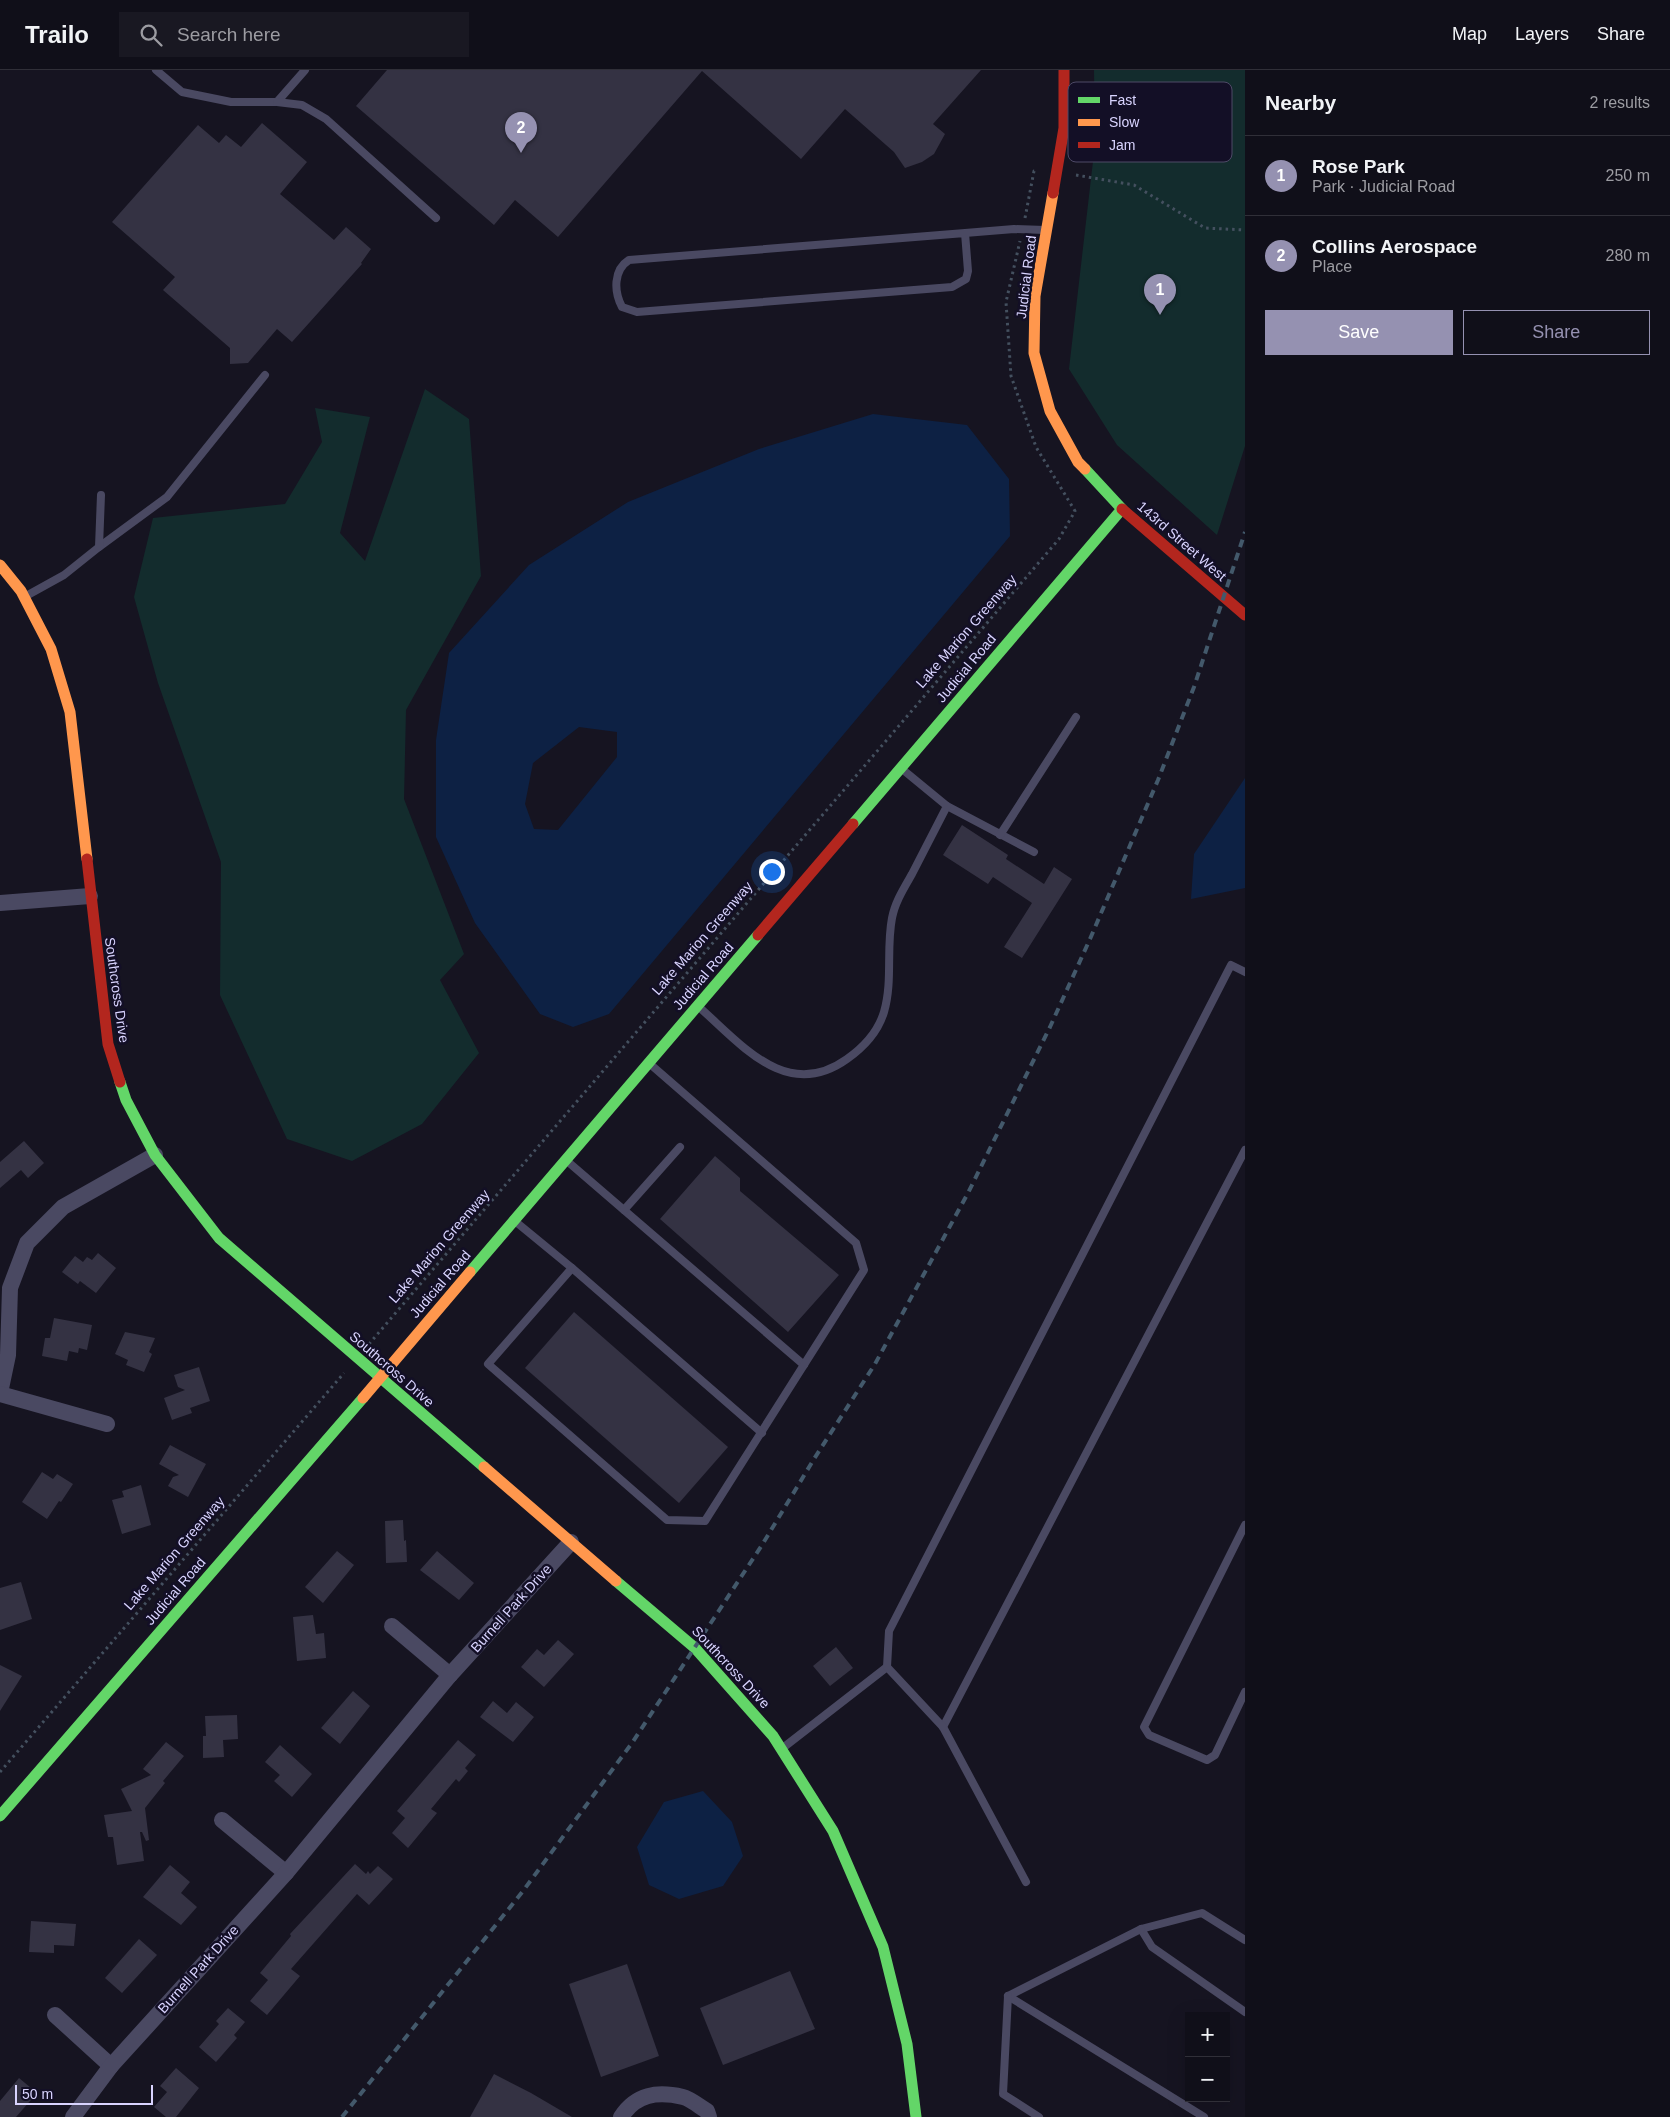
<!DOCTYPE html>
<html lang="en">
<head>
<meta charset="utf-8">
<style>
	:root { --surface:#100f19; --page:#191822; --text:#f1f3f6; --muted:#9c9ca2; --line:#302f38; --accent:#9591b1 }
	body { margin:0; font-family:Helvetica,sans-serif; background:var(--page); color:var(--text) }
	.controls { position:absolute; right:15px; bottom:15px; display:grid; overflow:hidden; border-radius:0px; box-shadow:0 5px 20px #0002 }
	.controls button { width:45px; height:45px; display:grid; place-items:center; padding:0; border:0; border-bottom:1px solid var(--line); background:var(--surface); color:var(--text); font:25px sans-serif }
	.scale { position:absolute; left:15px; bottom:12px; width:138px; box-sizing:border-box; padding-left:5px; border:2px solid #d9d4ff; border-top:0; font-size:14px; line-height:18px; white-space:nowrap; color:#d9d4ff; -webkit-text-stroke:4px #130f26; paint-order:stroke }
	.you { position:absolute; left:771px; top:801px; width:18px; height:18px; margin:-12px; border:4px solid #fff; border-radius:50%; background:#1a73e8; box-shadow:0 0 0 8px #1a73e833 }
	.badge { display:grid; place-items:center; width:32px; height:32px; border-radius:50%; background:var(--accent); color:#fff; font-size:16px; font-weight:700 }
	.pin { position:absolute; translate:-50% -41px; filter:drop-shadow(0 1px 2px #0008) }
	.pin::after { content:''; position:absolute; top:26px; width:18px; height:15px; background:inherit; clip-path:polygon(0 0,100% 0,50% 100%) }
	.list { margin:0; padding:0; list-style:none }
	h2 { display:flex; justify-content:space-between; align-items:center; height:65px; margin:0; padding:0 20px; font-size:21px }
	h2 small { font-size:16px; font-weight:400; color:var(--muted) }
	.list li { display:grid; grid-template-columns:32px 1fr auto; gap:15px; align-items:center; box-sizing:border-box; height:80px; padding:0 20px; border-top:1px solid var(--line) }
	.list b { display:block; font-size:19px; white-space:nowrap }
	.list p { margin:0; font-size:16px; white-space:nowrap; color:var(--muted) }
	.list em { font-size:16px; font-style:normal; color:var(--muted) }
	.actions { display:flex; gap:10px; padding:15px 20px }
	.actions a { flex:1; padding:11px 0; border:1px solid var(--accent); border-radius:0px; text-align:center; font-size:18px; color:var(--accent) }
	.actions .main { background:var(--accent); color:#fff }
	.icon { flex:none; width:28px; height:28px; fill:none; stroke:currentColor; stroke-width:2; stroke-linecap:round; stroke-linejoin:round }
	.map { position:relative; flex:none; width:1245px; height:2047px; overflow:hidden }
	header { display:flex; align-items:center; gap:30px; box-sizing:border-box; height:70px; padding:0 25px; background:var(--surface); border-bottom:1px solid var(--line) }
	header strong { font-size:24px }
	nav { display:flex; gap:28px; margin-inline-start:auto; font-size:18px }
	.search { width:350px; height:45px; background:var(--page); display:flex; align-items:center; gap:12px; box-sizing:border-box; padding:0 18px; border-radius:0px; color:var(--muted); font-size:19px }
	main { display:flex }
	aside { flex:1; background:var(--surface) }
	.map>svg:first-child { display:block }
	.green { fill:#132c2d }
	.water { fill:#0d2144; fill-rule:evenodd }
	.building { fill:#343243 }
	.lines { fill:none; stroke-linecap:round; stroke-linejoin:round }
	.path { stroke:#44505f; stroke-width:3; stroke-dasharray:2.5 4; stroke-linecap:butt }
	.lane { stroke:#4a4962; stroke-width:8 }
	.street { stroke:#4a4962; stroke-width:16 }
	.fast { stroke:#63d668; stroke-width:11 }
	.slow { stroke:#ff974d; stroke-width:11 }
	.jam { stroke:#b3261e; stroke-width:11 }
	.rail { stroke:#43596b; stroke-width:4; stroke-dasharray:8 6; stroke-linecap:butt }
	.labels { text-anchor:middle; stroke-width:5; stroke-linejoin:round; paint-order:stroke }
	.street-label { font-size:14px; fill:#d9d4ff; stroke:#130f26 }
	.key { fill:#130f26; stroke:#4e4a67; stroke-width:1 }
	.key-label { font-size:14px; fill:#d9d4ff }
</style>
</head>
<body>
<header>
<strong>Trailo</strong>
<div class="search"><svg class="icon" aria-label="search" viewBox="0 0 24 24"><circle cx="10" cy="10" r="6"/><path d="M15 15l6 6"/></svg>Search here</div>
<nav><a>Map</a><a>Layers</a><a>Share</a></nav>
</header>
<main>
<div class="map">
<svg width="1245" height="2047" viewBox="0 0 1245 2047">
	<rect width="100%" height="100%" fill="#161421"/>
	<g class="green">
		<polygon points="1094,0 1245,0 1245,376 1217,465 1117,375 1069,299 1095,74"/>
		<polygon points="425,319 469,349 481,506 406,640 404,729 464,884 440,910 479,983 422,1054 352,1091 287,1069 220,925 221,792 158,613 134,527 153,448 285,434 322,372 315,338 370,347 340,463 365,491"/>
	</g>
	<g class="water">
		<path d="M873,344L967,355L1009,409L1010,466L609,944L573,957L540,944L475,853L436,767V670L449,583L529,495L628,432L759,379ZM579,657L617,662V687L558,760L534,759L525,734L533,693Z"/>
		<polygon points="1245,708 1245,818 1191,829 1194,784"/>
		<polygon points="703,1721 732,1752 743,1786 723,1816 679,1829 649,1815 637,1777 664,1732"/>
	</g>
	<g class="building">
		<polygon points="387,0 981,0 933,54 945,64 934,84 922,92 905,98 894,82 845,39 801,89 702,1 558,167 515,130 494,155 356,36"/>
		<polygon points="262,53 307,92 280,124 334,170 346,157 371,179 361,193 362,194 292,272 277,259 248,293 230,294 230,278 163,220 175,207 112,152 198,55 219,73 226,65 241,77"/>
		<polygon points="962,755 1008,785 1006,789 1044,814 1054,797 1072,809 1022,888 1004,877 1032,833 993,807 988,814 943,785"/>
		<polygon points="24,1071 44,1093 28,1108 21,1100 0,1118 0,1092"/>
		<polygon points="715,1086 740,1108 740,1121 839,1205 788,1262 660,1149"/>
		<polygon points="98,1183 116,1198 96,1223 80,1211 78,1214 62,1202 75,1186 83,1192 87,1187 92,1190"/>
		<polygon points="574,1242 728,1377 679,1433 525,1298"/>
		<polygon points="54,1248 92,1255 87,1280 79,1278 78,1283 69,1281 67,1291 42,1286 45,1268 50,1268"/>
		<polygon points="125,1262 155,1268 149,1282 152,1284 144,1302 126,1295 128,1290 115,1284"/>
		<polygon points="199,1297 210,1331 190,1338 192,1343 172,1350 164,1328 185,1320 178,1317 174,1305"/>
		<polygon points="170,1375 206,1394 188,1427 168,1416 173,1407 179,1405 159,1394"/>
		<polygon points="42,1402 53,1409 57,1404 73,1414 61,1432 59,1431 47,1449 22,1432"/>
		<polygon points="141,1415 151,1455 122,1464 112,1430 124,1427 122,1421"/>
		<polygon points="403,1450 404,1471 406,1470 407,1492 386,1493 385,1451"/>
		<polygon points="337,1481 354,1495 323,1533 305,1517"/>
		<polygon points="437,1481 474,1513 459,1530 420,1500"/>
		<polygon points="21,1512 32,1549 0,1560 0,1518"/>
		<polygon points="313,1545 316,1564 324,1563 326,1588 297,1591 293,1547"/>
		<polygon points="558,1570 574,1584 544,1617 521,1597 537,1579 544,1585"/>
		<polygon points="836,1577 853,1598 830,1616 813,1596"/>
		<polygon points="0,1595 22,1606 0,1641"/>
		<polygon points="353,1621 370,1636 340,1674 321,1658"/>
		<polygon points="493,1631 507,1643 516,1632 534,1647 513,1672 480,1647"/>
		<polygon points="237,1645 238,1669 223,1670 224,1687 203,1688 203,1666 206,1666 205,1646"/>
		<polygon points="458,1670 476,1685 465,1698 468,1701 459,1712 456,1709 431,1739 437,1743 408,1778 392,1763 405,1748 397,1741"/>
		<polygon points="166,1672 184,1686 163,1711 165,1713 145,1738 149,1770 146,1771 142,1762 140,1762 144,1791 117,1795 113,1767 108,1767 104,1745 132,1741 121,1719 151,1705 143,1699"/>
		<polygon points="280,1675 312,1704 292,1727 274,1711 280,1705 265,1692"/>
		<polygon points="355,1794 366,1804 368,1801 370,1804 378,1796 393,1809 369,1835 357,1824 291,1899 300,1906 267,1945 250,1931 268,1910 260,1903 291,1866 290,1864"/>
		<polygon points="170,1795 190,1812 181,1823 197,1837 181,1855 143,1827"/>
		<polygon points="31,1851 76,1854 74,1876 54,1875 54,1883 29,1882"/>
		<polygon points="139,1869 157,1885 122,1923 105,1908"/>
		<polygon points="627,1894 659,1986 601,2007 569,1914"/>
		<polygon points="790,1901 815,1959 723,1995 700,1938"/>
		<polygon points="228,1938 245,1952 234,1965 237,1968 216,1992 199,1977 219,1954 216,1951"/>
		<polygon points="176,1998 199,2018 176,2047 166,2047 154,2037 167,2022 160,2016"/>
		<polygon points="494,2004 531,2023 572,2047 470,2047"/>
		<polygon points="19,2008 37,2023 16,2047 0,2047 0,2031"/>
	</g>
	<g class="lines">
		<g class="path">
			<polyline points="1076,105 1134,115 1205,158 1245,160"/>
			<polyline points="1025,148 1034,101 1037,101"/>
			<polyline points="369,1274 1059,469 1075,441 1036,377 1011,306 1006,232 1020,171"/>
			<polyline points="0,1702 344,1303"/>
		</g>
		<g class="lane">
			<polyline points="156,0 182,22 231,32 277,32 305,0"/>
			<polyline points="277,32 302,35 326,49 436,148"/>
			<path d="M965,163L968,201L966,209L952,217L637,242L622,237C614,222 613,200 629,190L965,163L1014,159L1045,160"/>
			<polyline points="99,477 167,427 265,305"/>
			<polyline points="26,526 64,505 99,477 101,425"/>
			<polyline points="947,736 1034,782"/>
			<polyline points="1000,765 1076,647"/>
			<path d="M699,937C742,975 787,1032 847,989C864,977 878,962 884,942C893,911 886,879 892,848C895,832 904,818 912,804C924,781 935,759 947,736L902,699"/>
			<polyline points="567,1091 804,1295"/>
			<polyline points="624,1140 680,1077"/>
			<polyline points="516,1152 572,1198 488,1294 667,1450 705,1451 864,1200 856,1173 650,994"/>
			<polyline points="572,1198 762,1363"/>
			<polyline points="1245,1455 1144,1657 1149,1665 1207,1690 1215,1685 1245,1622"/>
			<polyline points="943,1657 1245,1080"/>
			<polyline points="784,1677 887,1597"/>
			<polyline points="1026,1812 943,1657 887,1597 889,1561 1231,895 1245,902"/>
			<polyline points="1245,1870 1202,1843 1141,1859 1152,1877 1245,1942"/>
			<polyline points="1008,1926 1204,2047"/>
			<polyline points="1008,1926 1141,1859"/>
			<polyline points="1008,1926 1003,2024 1039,2047"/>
		</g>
		<g class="street">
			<polyline points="0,833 90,826"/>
			<polyline points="0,1323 8,1285 10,1218 27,1173 63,1137 155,1085"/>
			<polyline points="0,1324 107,1354"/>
			<polyline points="392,1556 450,1605"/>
			<polyline points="222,1750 286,1803"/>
			<polyline points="55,1945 111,1996"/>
			<polyline points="73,2047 111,1996 286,1803 450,1605 571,1472"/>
			<path d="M621,2047C636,2024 657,2021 683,2027C691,2029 700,2037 707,2041L709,2047"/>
		</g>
		<g class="fast">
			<polyline points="853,754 1122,439 1085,399"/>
			<polyline points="120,1012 126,1030 155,1085 219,1168 484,1397"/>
			<polyline points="470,1202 758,865"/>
			<polyline points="616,1511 695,1578 773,1666 833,1761 883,1877 907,1974 916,2047"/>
			<polyline points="0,1746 363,1328"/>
		</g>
		<g class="slow">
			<polyline points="1053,123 1035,226 1034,283 1050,341 1078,392 1085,399"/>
			<polyline points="0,495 21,521 51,579 70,642 87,789"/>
			<polyline points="363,1328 470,1202"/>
			<polyline points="484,1397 616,1511"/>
		</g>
		<g class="jam">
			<polyline points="1053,123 1064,58 1064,0"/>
			<polyline points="1122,439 1245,545"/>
			<polyline points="87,789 108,974 120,1012"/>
			<polyline points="758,865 853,754"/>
		</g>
		<polyline class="rail" points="342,2047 523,1821 632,1673 762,1475 814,1389 875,1294 968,1123 1050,957 1090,869 1158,710 1194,617 1245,462"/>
	</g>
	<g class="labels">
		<g class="street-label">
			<text transform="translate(1026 207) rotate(-83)" y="5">Judicial Road</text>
			<text transform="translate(1182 471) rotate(41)" y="5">143rd Street West</text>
			<text transform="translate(966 561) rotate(-49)" y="5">Lake Marion Greenway</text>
			<text transform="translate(966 598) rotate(-50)" y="5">Judicial Road</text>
			<text transform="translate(702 868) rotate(-49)" y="5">Lake Marion Greenway</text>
			<text transform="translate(703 906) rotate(-49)" y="5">Judicial Road</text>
			<text transform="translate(117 920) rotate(82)" y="5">Southcross Drive</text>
			<text transform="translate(439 1176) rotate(-49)" y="5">Lake Marion Greenway</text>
			<text transform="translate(440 1214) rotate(-49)" y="5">Judicial Road</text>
			<text transform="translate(392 1299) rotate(41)" y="5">Southcross Drive</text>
			<text transform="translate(174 1483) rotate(-49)" y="5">Lake Marion Greenway</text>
			<text transform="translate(175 1521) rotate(-49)" y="5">Judicial Road</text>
			<text transform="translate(511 1538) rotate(-48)" y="5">Burnell Park Drive</text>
			<text transform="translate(731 1597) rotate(47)" y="5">Southcross Drive</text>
			<text transform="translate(198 1899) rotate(-48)" y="5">Burnell Park Drive</text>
		</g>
	</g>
	<rect x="1068" y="12" width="164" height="80" rx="8" class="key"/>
	<rect x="1078" y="27" width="22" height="6" fill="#63d668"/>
	<rect x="1078" y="49" width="22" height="7" fill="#ff974d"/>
	<rect x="1078" y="72" width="22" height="6" fill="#b3261e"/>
	<g class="key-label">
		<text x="1109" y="35">Fast</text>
		<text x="1109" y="57">Slow</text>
		<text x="1109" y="80">Jam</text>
	</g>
</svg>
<div class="controls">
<button>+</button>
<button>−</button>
</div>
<div class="scale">50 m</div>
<div class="you"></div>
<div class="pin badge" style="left:1160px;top:245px">1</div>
<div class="pin badge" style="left:521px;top:83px">2</div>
</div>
<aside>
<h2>Nearby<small>2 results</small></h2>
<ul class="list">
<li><span class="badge">1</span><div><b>Rose Park</b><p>Park · Judicial Road</p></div><em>250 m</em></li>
<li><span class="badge">2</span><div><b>Collins Aerospace</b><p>Place</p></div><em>280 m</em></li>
</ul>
<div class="actions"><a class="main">Save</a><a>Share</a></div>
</aside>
</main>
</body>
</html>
